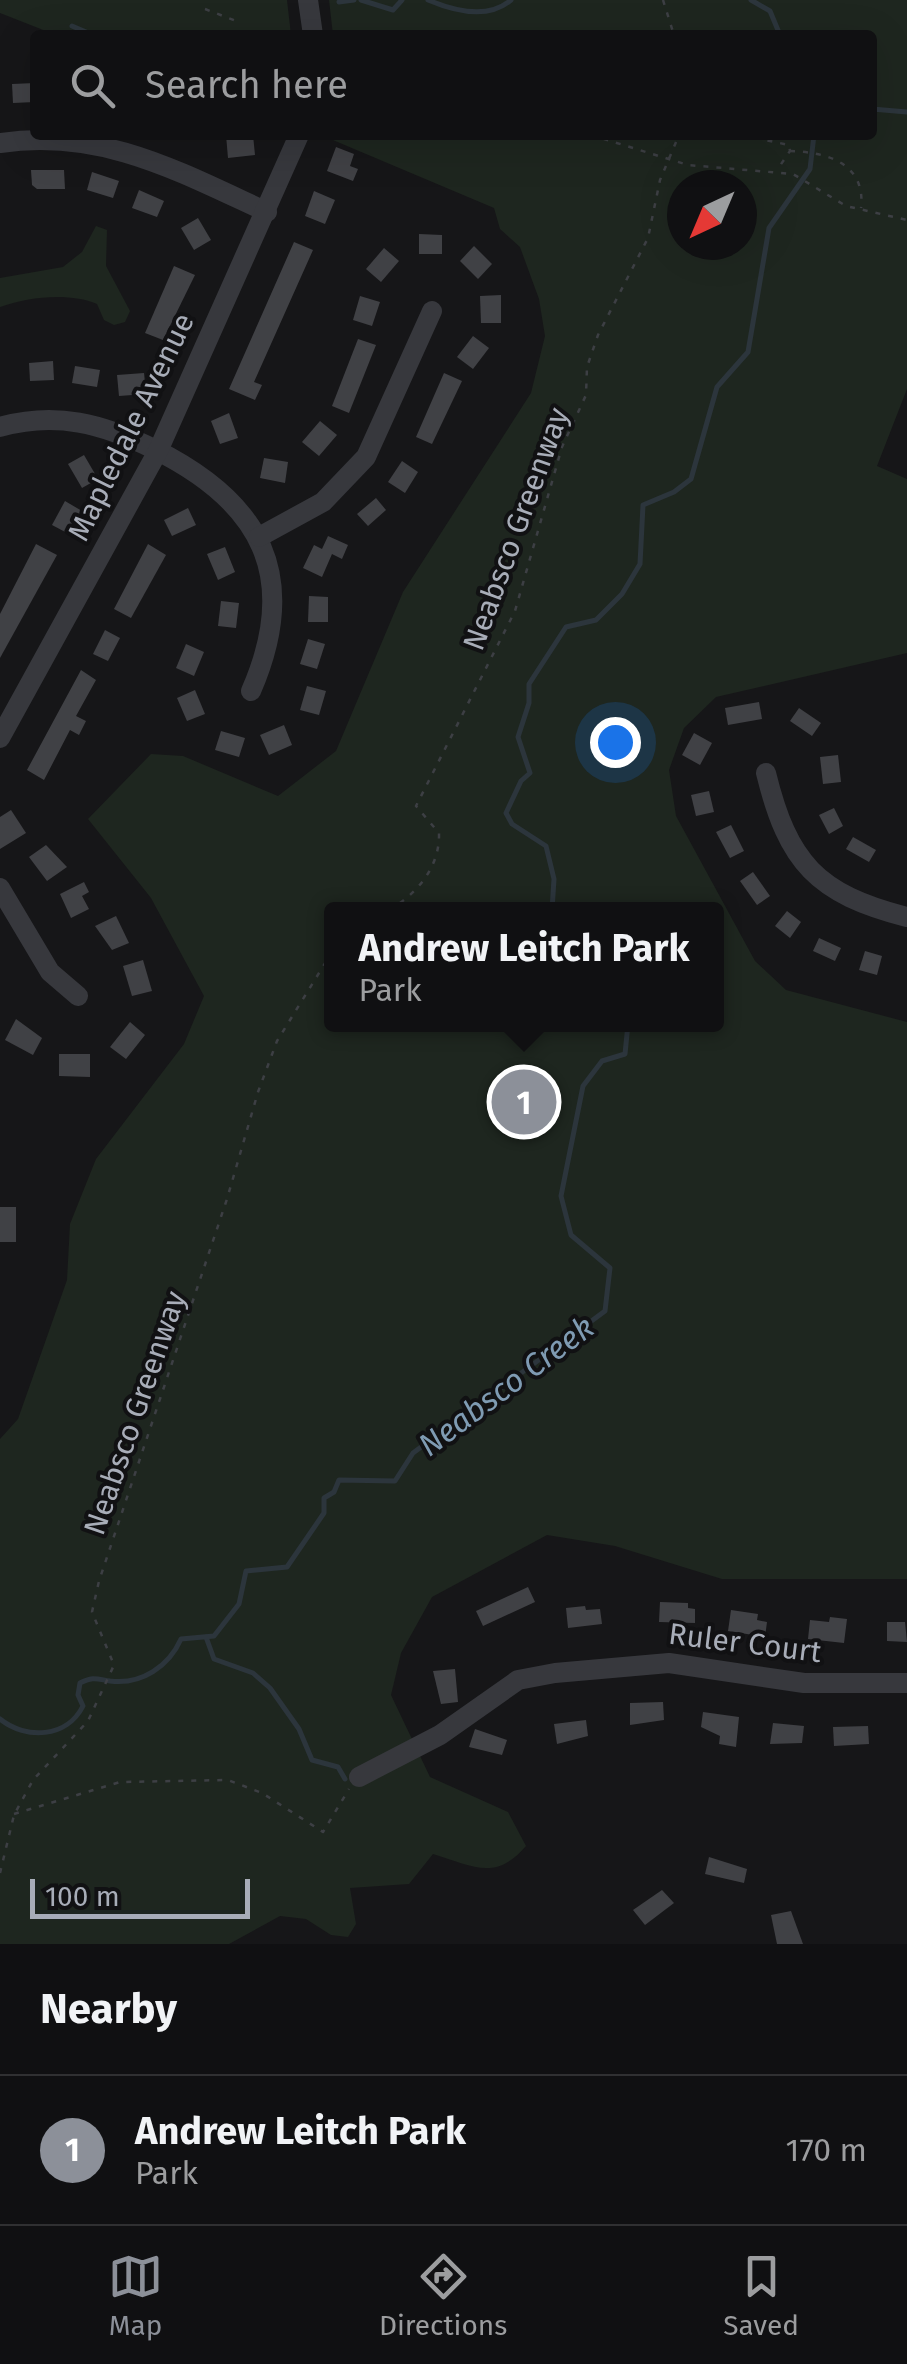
<!DOCTYPE html>
<html lang="en">
<head>
<meta charset="utf-8">
<style>
	:root { --surface:#101012; --page:#19191b; --text:#f1f3f6; --muted:#9c9d9f; --line:#303032; --accent:#8c9099 }
	body { margin:0; font-family:"Fira Sans",sans-serif; background:var(--page); color:var(--text) }
	.compass { position:absolute; left:667px; top:170px; width:90px; height:90px; border-radius:50%; background:var(--surface); box-shadow:0 10px 40px #0002; rotate:224deg }
	.scale { position:absolute; left:30px; bottom:25px; width:220px; box-sizing:border-box; padding-left:10px; border:5px solid #a8adb8; border-top:0; font-size:28px; line-height:35px; white-space:nowrap; color:#a8adb8; -webkit-text-stroke:8px #111113; paint-order:stroke }
	.you { position:absolute; left:615px; top:742px; width:35px; height:35px; margin:-25px; border:8px solid #fff; border-radius:50%; background:#1a73e8; box-shadow:0 0 0 15px #1a73e833 }
	.badge { display:grid; place-items:center; width:65px; height:65px; border-radius:50%; background:var(--accent); color:#fff; font-size:32px; font-weight:700 }
	.pin { position:absolute; translate:-50% -50%; border:5px solid #fff; box-shadow:0 2px 10px #0006 }
	.popup { position:absolute; left:324px; top:902px; width:400px; height:130px; box-sizing:border-box; display:grid; place-content:center; border-radius:10px; background:var(--surface); filter:drop-shadow(0 2px 8px #0005); font-size:32px; white-space:nowrap; color:var(--muted) }
	.popup b { font-size:38px; color:var(--text) }
	.popup::after { content:''; position:absolute; left:50%; top:100%; margin-left:-20px; border:20px solid transparent; border-top-color:var(--surface) }
	.list { margin:0; padding:0; list-style:none }
	h2 { display:flex; justify-content:space-between; align-items:center; height:130px; margin:0; padding:0 40px; font-size:42px }
	h2 small { font-size:32px; font-weight:400; color:var(--muted) }
	.list li { display:grid; grid-template-columns:65px 1fr auto; gap:30px; align-items:center; box-sizing:border-box; height:150px; padding:0 40px; border-top:2px solid var(--line) }
	.list b { display:block; font-size:38px; white-space:nowrap }
	.list p { margin:0; font-size:32px; white-space:nowrap; color:var(--muted) }
	.list em { font-size:32px; font-style:normal; color:var(--muted) }
	.icon { flex:none; width:55px; height:55px; fill:none; stroke:currentColor; stroke-width:2; stroke-linecap:round; stroke-linejoin:round }
	.map { position:relative; flex:none; width:907px; height:1944px; overflow:hidden }
	.search { position:absolute; background:var(--surface); box-shadow:0 10px 40px #0002; left:30px; right:30px; top:30px; height:110px; display:flex; align-items:center; gap:25px; box-sizing:border-box; padding:0 35px; border-radius:10px; color:var(--muted); font-size:38px }
	.sheet { height:280px; background:var(--surface) }
	nav { display:flex; justify-content:space-around; align-items:center; box-sizing:border-box; height:140px; border-top:2px solid var(--line); background:var(--surface); font-size:28px; color:var(--muted) }
	nav a { display:grid; justify-items:center; gap:5px }
	nav .on { color:var(--accent) }
	.map>svg:first-child { display:block }
	.green { fill:#1e261f; fill-rule:evenodd }
	.lines { fill:none; stroke-linecap:round; stroke-linejoin:round }
	.stream { stroke:#2c353c; stroke-width:5 }
	.building { fill:#404145 }
	.path { stroke:#3d3f44; stroke-width:2.5; stroke-dasharray:5 8; stroke-linecap:butt }
	.minor { stroke:#37383d; stroke-width:20 }
	.labels { text-anchor:middle; stroke-width:8; stroke-linejoin:round; paint-order:stroke }
	.street-label { font-size:30px; fill:#a8adb8; stroke:#111113 }
	.water-label { font-size:32px; font-style:italic; fill:#7f9bb3; stroke:#111113 }
</style>
</head>
<body>
<div class="map">
<svg width="907" height="1944" viewBox="0 0 907 1944">
	<rect width="100%" height="100%" fill="#161618"/>
	<g class="green">
		<polygon points="0,0 287,0 291,35 56,35 0,13"/>
		<path d="M329,0H907V389L877,466L907,479V653L716,697L684,728L669,770L676,816L755,961L786,990L907,1022V1579H722L615,1546L547,1535L432,1597L401,1653L391,1695L430,1777L508,1812L526,1846C495,1882 473,1866 433,1854L409,1884L350,1888L356,1924L348,1937L331,1935L306,1919L280,1916L229,1944H0V1439L18,1419L67,1280L70,1224L96,1159L184,1044L204,996L151,898L88,819L151,754L183,756L278,796L336,751L403,592L531,393L545,336L539,299L520,247L500,229L494,208L321,135H872V35H333ZM682,185H742V245H682ZM332,910H716V1024H332Z"/>
		<path d="M96,226L107,230L106,266L130,311L125,322L114,325L104,320L97,304C69,292 28,297 0,307V278L63,267L82,252Z"/>
	</g>
	<g class="lines">
		<g class="stream">
			<polyline points="361,0 393,10 402,0"/>
			<path d="M428,0C454,11 488,20 511,0"/>
			<polyline points="751,0 770,11 780,35"/>
			<polyline points="339,2 354,0"/>
			<polyline points="72,26 93,35"/>
			<polyline points="872,109 907,112"/>
			<polyline points="552,910 554,879 546,846 512,824 506,813 521,781 530,773 518,737 529,703 529,684 566,627 596,620 622,594 640,564 643,505 674,492 691,479 717,387 748,352 769,228 810,169 814,135"/>
			<polyline points="206,1637 214,1659 253,1673 270,1688 299,1729 312,1760 338,1767 345,1779"/>
			<path d="M0,1719C26,1740 67,1738 83,1706L78,1695L80,1683C93,1676 97,1679 110,1681C142,1685 169,1666 181,1639L214,1636L239,1604L246,1571L287,1567L324,1513V1498L334,1492L339,1480L395,1481L413,1453L605,1311L610,1268L571,1235L561,1196L583,1086L602,1061L625,1054L628,1024"/>
		</g>
	</g>
	<g class="building">
		<polygon points="35,83 35,102 13,103 12,84"/>
		<polygon points="226,135 253,135 255,155 228,158"/>
		<polygon points="336,147 354,154 350,166 358,169 353,181 327,171"/>
		<polygon points="31,170 64,170 65,189 37,189 32,185"/>
		<polygon points="92,172 119,181 113,198 87,190"/>
		<polygon points="139,190 164,201 157,217 132,208"/>
		<polygon points="314,191 335,200 325,224 305,216"/>
		<polygon points="198,218 211,240 194,250 181,228"/>
		<polygon points="419,234 442,235 442,254 419,254"/>
		<polygon points="294,242 313,250 254,382 262,385 255,400 229,389"/>
		<polygon points="474,246 492,264 478,279 460,261"/>
		<polygon points="384,248 399,261 381,282 366,269"/>
		<polygon points="174,266 195,275 163,340 145,333"/>
		<polygon points="501,295 501,323 481,323 480,296"/>
		<polygon points="360,296 380,302 372,326 353,320"/>
		<polygon points="473,336 489,348 473,369 457,357"/>
		<polygon points="358,339 376,345 349,413 332,406"/>
		<polygon points="53,361 54,380 30,381 29,363"/>
		<polygon points="75,366 100,370 97,387 72,383"/>
		<polygon points="144,373 146,394 119,396 117,375"/>
		<polygon points="444,373 462,381 432,444 416,437"/>
		<polygon points="229,413 238,438 220,444 211,421"/>
		<polygon points="320,421 337,435 319,456 302,442"/>
		<polygon points="84,455 98,479 82,488 68,464"/>
		<polygon points="264,458 288,462 285,483 260,478"/>
		<polygon points="402,461 418,472 405,493 388,482"/>
		<polygon points="376,498 386,510 368,526 357,514"/>
		<polygon points="65,501 82,511 69,534 52,525"/>
		<polygon points="188,508 196,525 172,536 164,520"/>
		<polygon points="328,536 348,545 342,559 332,554 322,577 303,568 314,545 322,549"/>
		<polygon points="36,544 57,555 0,658 0,614"/>
		<polygon points="148,544 166,555 131,618 114,609"/>
		<polygon points="225,547 235,572 218,580 207,554"/>
		<polygon points="309,596 328,597 328,622 308,622"/>
		<polygon points="221,601 239,603 236,628 218,626"/>
		<polygon points="105,630 120,638 108,661 93,654"/>
		<polygon points="308,639 325,644 317,669 300,664"/>
		<polygon points="186,644 204,652 194,676 176,668"/>
		<polygon points="81,670 96,680 76,716 86,721 79,735 70,730 44,780 27,770"/>
		<polygon points="307,686 326,691 319,715 300,710"/>
		<polygon points="195,690 205,714 187,721 177,698"/>
		<polygon points="759,702 762,719 728,725 725,708"/>
		<polygon points="799,708 821,723 812,736 790,721"/>
		<polygon points="284,725 292,745 269,755 260,735"/>
		<polygon points="221,731 245,738 239,757 215,750"/>
		<polygon points="694,733 712,743 700,765 682,755"/>
		<polygon points="838,755 841,782 823,784 820,757"/>
		<polygon points="709,791 714,812 696,816 691,795"/>
		<polygon points="834,808 843,826 829,834 819,815"/>
		<polygon points="11,810 26,833 0,849 0,817"/>
		<polygon points="731,825 744,851 730,858 716,832"/>
		<polygon points="853,837 876,850 869,862 846,849"/>
		<polygon points="46,845 67,867 47,881 29,857"/>
		<polygon points="753,872 770,896 757,905 740,881"/>
		<polygon points="84,882 89,892 82,896 89,909 71,918 60,894"/>
		<polygon points="787,911 801,922 790,938 775,926"/>
		<polygon points="116,916 129,943 112,950 95,926"/>
		<polygon points="819,938 841,948 835,961 813,951"/>
		<polygon points="865,951 882,956 877,975 859,970"/>
		<polygon points="143,960 152,991 132,996 123,966"/>
		<polygon points="16,1019 42,1038 33,1055 5,1040"/>
		<polygon points="130,1022 145,1035 126,1059 110,1047"/>
		<polygon points="59,1054 90,1054 90,1077 59,1076"/>
		<rect x="0" y="1207" width="16" height="35"/>
		<polygon points="528,1587 535,1602 483,1626 476,1611"/>
		<polygon points="660,1602 688,1603 688,1608 695,1609 695,1623 659,1622"/>
		<polygon points="585,1606 586,1610 600,1609 602,1624 568,1628 566,1608"/>
		<polygon points="731,1610 758,1614 757,1620 767,1622 765,1637 728,1631"/>
		<polygon points="830,1617 847,1619 844,1643 808,1639 810,1620 829,1622"/>
		<polygon points="887,1622 905,1622 907,1642 887,1641"/>
		<polygon points="455,1669 458,1702 441,1704 433,1671"/>
		<polygon points="663,1702 664,1720 630,1725 630,1703"/>
		<polygon points="703,1712 739,1717 736,1747 719,1744 720,1736 701,1727"/>
		<polygon points="586,1720 588,1736 557,1744 554,1724"/>
		<polygon points="773,1723 804,1726 802,1743 770,1744"/>
		<polygon points="868,1726 869,1744 834,1746 833,1727"/>
		<polygon points="475,1729 507,1740 502,1755 469,1747"/>
		<polygon points="709,1857 747,1869 744,1883 705,1874"/>
		<polygon points="662,1890 674,1903 645,1925 633,1910"/>
		<polygon points="791,1911 803,1944 777,1944 771,1915"/>
	</g>
	<g class="lines">
		<g class="path">
			<polyline points="663,0 674,35"/>
			<polyline points="205,9 236,21"/>
			<polyline points="591,135 688,165 793,174 846,206 907,220"/>
			<polyline points="742,135 789,145 790,151 777,170"/>
			<path d="M790,151C828,152 866,164 861,208"/>
			<path d="M389,910C417,894 440,867 439,833L416,806L515,611L562,447L586,395L587,367L598,335L648,238L660,180L679,135"/>
			<polyline points="14,1814 120,1782 228,1780 262,1793 323,1832 349,1789"/>
			<polyline points="0,1873 14,1815 33,1780 88,1721 114,1665 92,1612 99,1581 227,1199 258,1092 277,1041 332,952"/>
		</g>
		<g class="minor">
			<polyline points="308,0 313,35"/>
			<path d="M0,143C101,128 178,171 267,212"/>
			<path d="M0,427C56,411 103,424 154,449C261,502 301,576 251,691"/>
			<polyline points="259,537 323,502 366,457 432,311"/>
			<polyline points="0,738 158,451 299,135"/>
			<path d="M766,773C788,863 817,894 907,917"/>
			<polyline points="0,888 50,972 78,996"/>
			<polyline points="359,1777 440,1735 518,1680 555,1673 669,1663 804,1683 907,1683"/>
		</g>
	</g>
	<g class="labels">
		<g class="street-label">
			<text transform="translate(131 427) rotate(-64)" y="10">Mapledale Avenue</text>
			<text transform="translate(516 529) rotate(-70)" y="10">Neabsco Greenway</text>
			<text transform="translate(135 1413) rotate(-71)" y="10">Neabsco Greenway</text>
			<text transform="translate(745 1643) rotate(7)" y="10">Ruler Court</text>
		</g>
		<g class="water-label">
			<text transform="translate(506 1386) rotate(-37)" y="11">Neabsco Creek</text>
		</g>
	</g>
</svg>
<svg class="compass" viewBox="-18 -18 36 36"><path d="M0-13l5 13h-10z" fill="#e53935"/><path d="M0 13l5-13h-10z" fill="#9c9d9f"/></svg>
<div class="scale">100 m</div>
<div class="you"></div>
<div class="pin badge" style="left:524px;top:1102px">1</div>
<div class="popup"><b>Andrew Leitch Park</b>Park</div>
<div class="search"><svg class="icon" aria-label="search" viewBox="0 0 24 24"><circle cx="10" cy="10" r="6"/><path d="M15 15l6 6"/></svg>Search here</div>
</div>
<section class="sheet">
<h2>Nearby<small></small></h2>
<ul class="list">
<li><span class="badge">1</span><div><b>Andrew Leitch Park</b><p>Park</p></div><em>170 m</em></li>
</ul>
</section>
<nav>
<a class="on"><svg class="icon" aria-label="map" viewBox="0 0 24 24"><path d="M3 6l6-2 6 2 6-2v14l-6 2-6-2-6 2zM9 4v14M15 6v14"/></svg>Map</a>
<a><svg class="icon" aria-label="directions" viewBox="0 0 24 24"><path d="M12 3l9 9-9 9-9-9zM9 14v-3h6M13 9l2 2-2 2"/></svg>Directions</a>
<a><svg class="icon" aria-label="saved" viewBox="0 0 24 24"><path d="M7 4h10v16l-5-4-5 4z"/></svg>Saved</a>
</nav>
</body>
</html>
